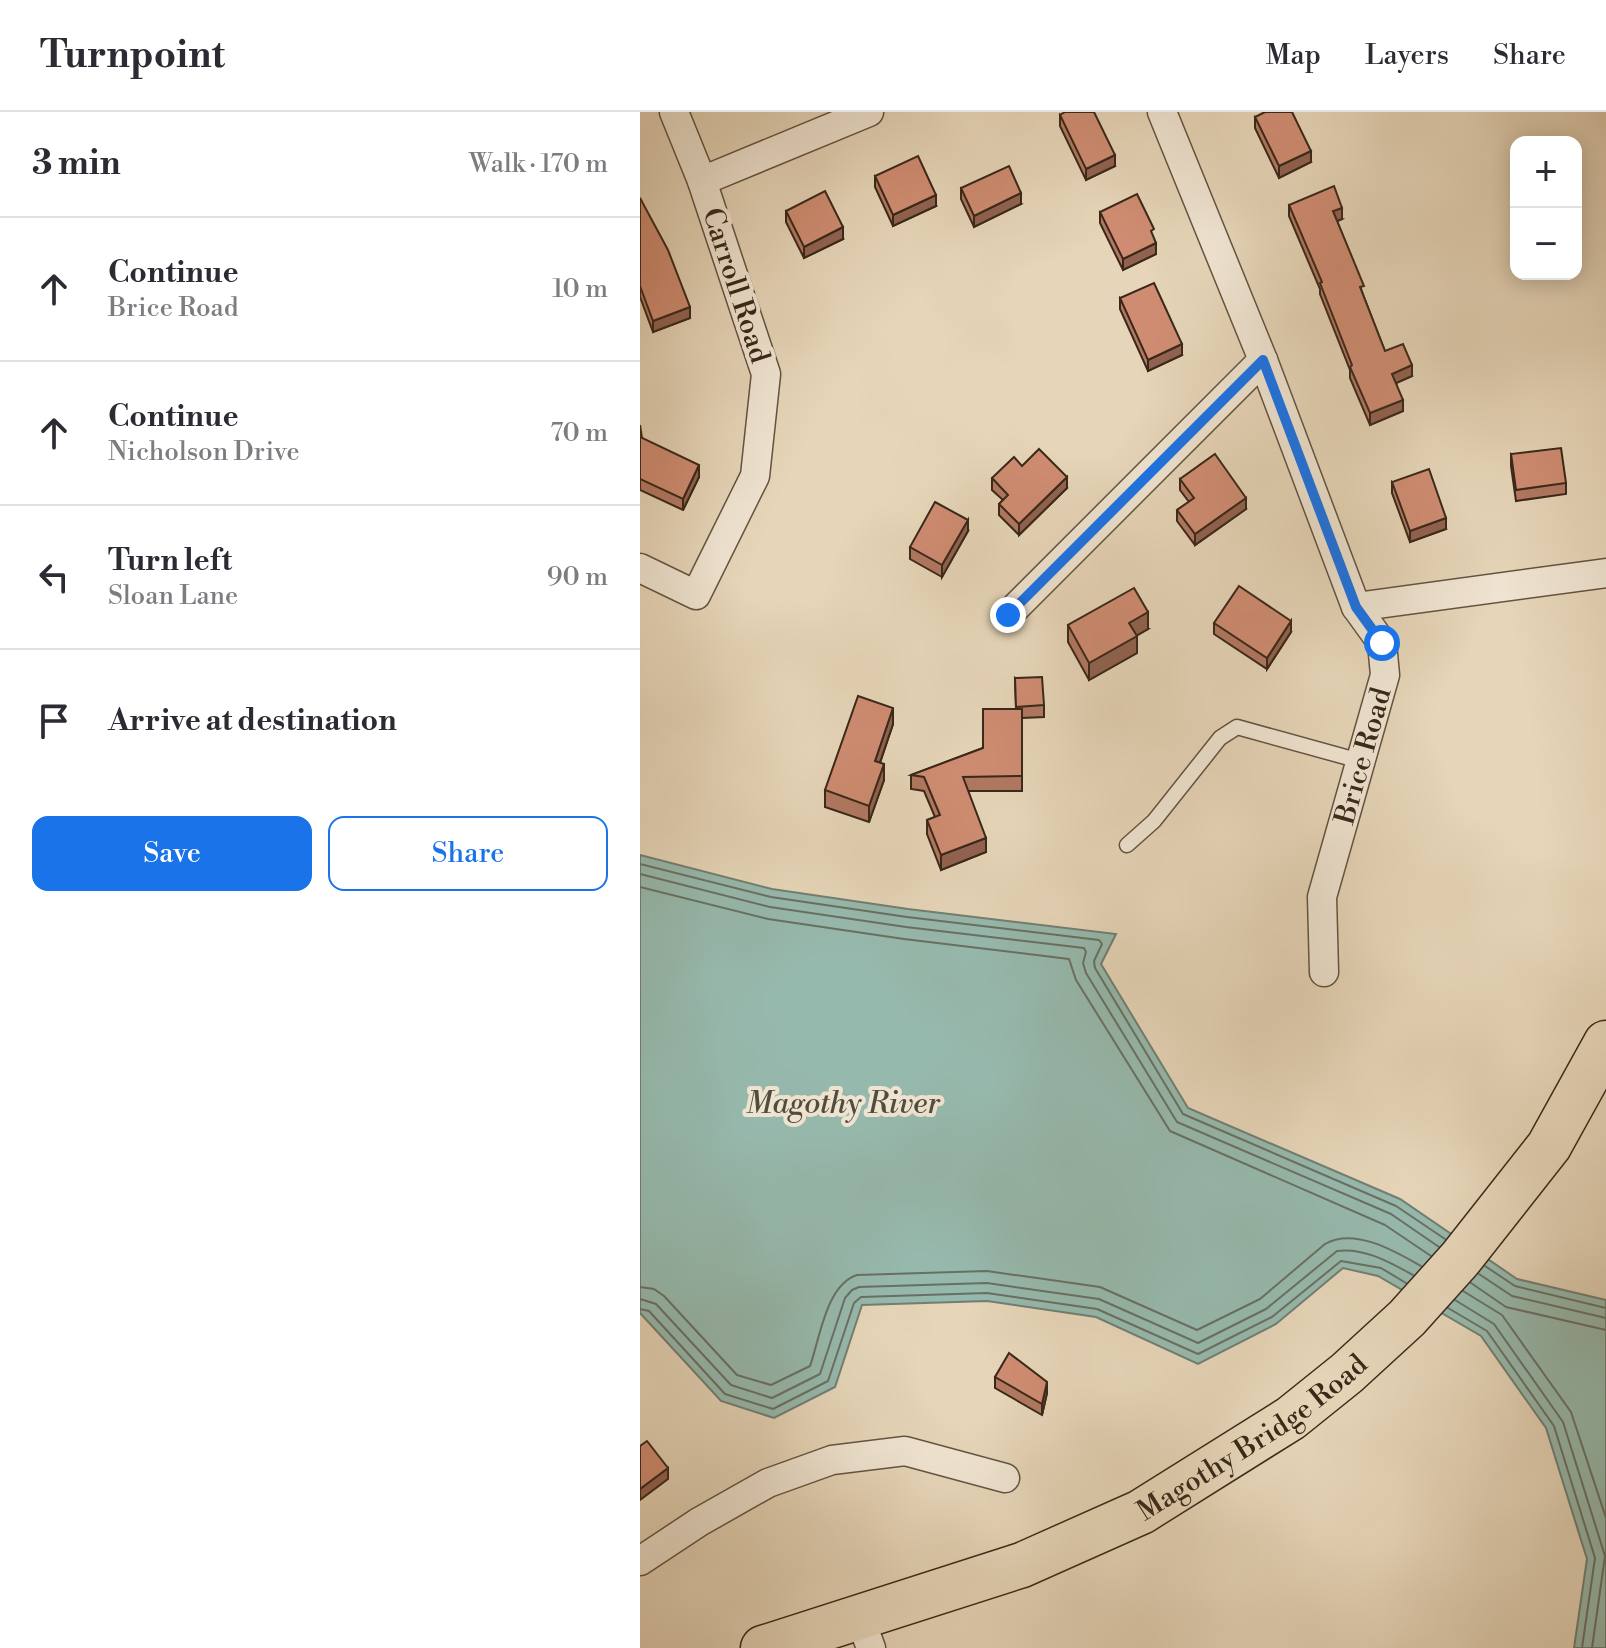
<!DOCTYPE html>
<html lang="en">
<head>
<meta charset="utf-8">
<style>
	:root { --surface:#fff; --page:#f2f2f3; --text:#2b2b33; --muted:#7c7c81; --line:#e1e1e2; --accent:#1a73e8 }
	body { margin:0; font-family:"Libre Bodoni",serif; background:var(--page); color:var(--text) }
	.controls { position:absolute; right:24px; top:24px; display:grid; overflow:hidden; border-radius:16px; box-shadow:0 4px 20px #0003 }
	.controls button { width:72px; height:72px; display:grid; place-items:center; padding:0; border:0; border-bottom:2px solid var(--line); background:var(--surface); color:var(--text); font:40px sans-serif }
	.stop { position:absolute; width:24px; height:24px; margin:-18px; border:6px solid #1a73e8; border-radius:50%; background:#fff }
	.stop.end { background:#1a73e8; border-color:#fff; box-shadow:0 2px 8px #0008 }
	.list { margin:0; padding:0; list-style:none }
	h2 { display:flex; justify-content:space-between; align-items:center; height:104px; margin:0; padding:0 32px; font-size:34px }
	h2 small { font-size:26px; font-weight:400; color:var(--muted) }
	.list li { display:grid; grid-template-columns:52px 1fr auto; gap:24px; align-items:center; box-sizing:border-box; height:144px; padding:0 32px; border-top:2px solid var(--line) }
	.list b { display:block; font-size:30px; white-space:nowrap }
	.list p { margin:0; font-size:26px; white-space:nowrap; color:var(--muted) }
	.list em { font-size:26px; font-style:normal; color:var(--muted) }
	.actions { display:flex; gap:16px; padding:24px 32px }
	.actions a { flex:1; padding:18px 0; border:2px solid var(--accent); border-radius:16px; text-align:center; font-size:28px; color:var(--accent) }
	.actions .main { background:var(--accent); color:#fff }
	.icon { flex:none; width:44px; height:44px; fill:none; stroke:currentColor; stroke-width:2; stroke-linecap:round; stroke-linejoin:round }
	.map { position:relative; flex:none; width:966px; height:1536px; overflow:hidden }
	header { display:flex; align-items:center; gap:48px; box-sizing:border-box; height:112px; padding:0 40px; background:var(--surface); border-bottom:2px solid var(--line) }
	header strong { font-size:38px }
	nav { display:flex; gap:44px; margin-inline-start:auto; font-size:28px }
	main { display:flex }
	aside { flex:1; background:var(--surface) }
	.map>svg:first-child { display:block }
	.water { fill:#96b9ad; stroke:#717f72; stroke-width:2 }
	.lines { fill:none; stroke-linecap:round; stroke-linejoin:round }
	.shore { stroke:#687063; stroke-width:2 }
	.lane-casing { stroke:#645341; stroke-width:17 }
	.street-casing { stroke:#645341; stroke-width:31 }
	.primary-casing { stroke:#392819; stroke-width:47 }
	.lane { stroke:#efe4d1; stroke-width:14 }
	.street { stroke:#efe4d1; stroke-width:28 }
	.primary { stroke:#e6d5b8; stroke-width:44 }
	.wall { fill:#b27862; stroke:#392819; stroke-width:2 }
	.shaded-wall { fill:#916250; stroke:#392819; stroke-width:2 }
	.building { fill:#cf8c72; stroke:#392819; stroke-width:2 }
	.route { stroke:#1a73e8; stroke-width:10 }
	.labels { text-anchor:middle; stroke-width:8; stroke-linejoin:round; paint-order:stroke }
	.street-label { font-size:28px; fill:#392819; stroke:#efe4d1 }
	.water-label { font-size:30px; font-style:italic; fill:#504c3e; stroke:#efe4d1 }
</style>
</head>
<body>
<header>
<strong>Turnpoint</strong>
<nav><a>Map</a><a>Layers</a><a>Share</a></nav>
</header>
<main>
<aside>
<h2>3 min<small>Walk · 170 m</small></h2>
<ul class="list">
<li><svg class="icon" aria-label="ahead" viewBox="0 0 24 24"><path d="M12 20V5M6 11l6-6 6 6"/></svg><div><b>Continue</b><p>Brice Road</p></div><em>10 m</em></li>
<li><svg class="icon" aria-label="ahead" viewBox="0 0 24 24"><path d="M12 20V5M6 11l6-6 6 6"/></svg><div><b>Continue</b><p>Nicholson Drive</p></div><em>70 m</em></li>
<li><svg class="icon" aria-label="left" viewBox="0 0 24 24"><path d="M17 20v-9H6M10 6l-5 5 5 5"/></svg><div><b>Turn left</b><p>Sloan Lane</p></div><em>90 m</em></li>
<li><svg class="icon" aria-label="arrive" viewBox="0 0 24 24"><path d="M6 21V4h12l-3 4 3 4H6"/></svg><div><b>Arrive at destination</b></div></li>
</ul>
<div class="actions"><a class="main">Save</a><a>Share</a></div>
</aside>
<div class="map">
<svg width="966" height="1536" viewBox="0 0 966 1536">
	<rect width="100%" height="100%" fill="#e6d5b8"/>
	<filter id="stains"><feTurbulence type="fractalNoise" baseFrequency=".0025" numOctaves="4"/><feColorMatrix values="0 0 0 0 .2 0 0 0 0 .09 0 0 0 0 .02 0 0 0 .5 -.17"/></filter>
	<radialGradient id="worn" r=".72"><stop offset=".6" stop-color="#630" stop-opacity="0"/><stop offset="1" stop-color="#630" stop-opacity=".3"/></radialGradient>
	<polygon class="water" points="0,743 132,777 268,797 476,822 461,852 548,996 760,1087 877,1167 966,1188 966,1536 934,1536 947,1447 906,1316 841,1224 738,1164 703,1156 636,1212 558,1252 456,1205 347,1189 222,1193 195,1275 134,1306 81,1289 0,1201"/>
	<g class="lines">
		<g class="shore">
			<polyline points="0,752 131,785 267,805 459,828 462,832 454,849 455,856 543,1002 756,1094 805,1127"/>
			<polyline points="0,762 130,795 266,815 444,836 446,840 443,851 446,861 537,1010 751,1102 799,1135"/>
			<polyline points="0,775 128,807 264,827 429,847 436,868 530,1019 745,1113 791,1144"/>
			<polyline points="845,1154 875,1174 966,1196"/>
			<polyline points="839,1162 872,1184 966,1206"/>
			<polyline points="831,1171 866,1195 966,1218"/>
			<path d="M0,1175L14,1177L24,1184L97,1263L131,1273L170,1254C180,1226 186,1173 217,1163L347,1159L460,1175L557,1218L620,1187L685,1132C714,1115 755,1139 781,1154"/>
			<polyline points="823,1179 862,1203 931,1300 966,1406"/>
			<path d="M0,1187L16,1192L91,1273L132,1286L180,1262L205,1186L212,1178L219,1175L347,1171L459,1187L558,1231L626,1197L697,1139C724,1135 751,1151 773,1163"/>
			<polyline points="815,1188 854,1212 923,1310 965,1444 952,1536"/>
			<polyline points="808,1196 847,1219 914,1314 955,1446 942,1536"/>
			<polyline points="0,1197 9,1199 85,1282 133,1297 188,1269 214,1191 221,1185 347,1181 457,1197 558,1242 632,1205 701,1149 741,1156 766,1171"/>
		</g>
		<g class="lane-casing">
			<polyline id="lane" points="487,733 514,709 580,626 597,615 720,649"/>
		</g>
		<g class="street-casing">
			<g id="street">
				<polyline points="522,0 623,248 716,495"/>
				<polyline points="62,69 229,0"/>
				<polyline points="0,456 56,483 115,364 126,262 62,69 34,0"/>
				<polyline points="368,503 623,248"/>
				<path id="s1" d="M684,860L682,785L745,563L742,531L716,495L966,461"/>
				<polyline points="0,1449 59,1410 128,1371 192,1348 265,1339 365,1366"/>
				<polyline points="220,1506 231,1536"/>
			</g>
		</g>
		<g class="primary-casing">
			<g id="primary">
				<path id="s2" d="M123,1536L382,1453L501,1400L651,1306L707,1261L767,1206L820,1147L909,1034L966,931"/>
			</g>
		</g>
		<use href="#lane" class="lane"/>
		<use href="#street" class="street"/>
		<use href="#primary" class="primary"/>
	</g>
	<g class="wall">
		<polygon points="420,3 475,54 446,68 420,14"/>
		<polygon points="615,5 671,50 639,66 615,16"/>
		<polygon points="235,64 296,94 253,114 235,75"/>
		<polygon points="321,76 381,92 334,115 321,87"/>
		<polygon points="0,86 50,206 13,220 0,185"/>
		<polygon points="649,93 702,107 697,109 724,185 745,239 772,264 756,271 763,299 730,313 710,266 710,258 680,182 680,177 649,104"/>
		<polygon points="146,99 203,127 164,146 146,110"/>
		<polygon points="460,100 514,127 516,142 483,158 460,111"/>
		<polygon points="480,186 542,243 508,259 480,197"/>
		<polygon points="0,313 2,326 59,365 43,398 0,378"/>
		<polygon points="871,342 926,371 926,382 876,389 871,354"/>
		<polygon points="382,354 427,376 379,423 359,403 359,392 363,388 352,378 352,366"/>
		<polygon points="540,367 606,397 555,433 537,409 537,398 549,390 540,378"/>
		<polygon points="752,370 806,417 770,430 752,381"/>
		<polygon points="328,419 302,465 270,447 270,435"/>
		<polygon points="574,511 651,520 627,557 574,522"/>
		<polygon points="428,513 508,517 496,524 497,541 449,568 428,530"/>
		<polygon points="375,566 404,593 404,605 382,606 382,679 328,679 346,740 301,758 287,722 287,708 295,705 284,679 271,677 271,663 343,636 376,597"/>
		<polygon points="253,612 240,651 244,668 229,710 185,695 185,678"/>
		<polygon points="355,1265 407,1281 402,1303 355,1276"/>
	</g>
	<g class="shaded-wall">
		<polygon points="671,39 671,50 639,66 639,54"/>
		<polygon points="475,43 475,54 446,68 446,57"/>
		<polygon points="381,81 381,92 334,115 334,104"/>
		<polygon points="296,83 296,94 253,114 253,103"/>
		<polygon points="702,96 702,107 693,111 693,99"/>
		<polygon points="203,115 203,127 164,146 164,135"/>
		<polygon points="516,131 516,142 483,158 483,147"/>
		<polygon points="50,195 50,206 13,220 13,209"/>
		<polygon points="542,232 542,243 508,259 508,248"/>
		<polygon points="772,253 772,264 752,273 752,262"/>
		<polygon points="763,288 763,299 730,313 730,301"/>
		<polygon points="59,353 59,365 43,398 43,387"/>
		<polygon points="427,365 427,376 379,423 379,412"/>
		<polygon points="606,386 606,397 555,433 555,422"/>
		<polygon points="806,406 806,417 770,430 770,419"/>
		<polygon points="328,408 328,419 302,465 302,453"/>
		<polygon points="508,500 508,517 489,528 489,511"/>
		<polygon points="651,509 651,520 627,557 627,546"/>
		<polygon points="497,524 497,541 449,568 449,551"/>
		<polygon points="253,596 253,612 235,665 235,649"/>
		<polygon points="244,652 244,668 229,710 229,694"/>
		<polygon points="346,726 346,740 301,758 301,743"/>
		<polygon points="407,1270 407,1281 402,1303 402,1292"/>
		<polygon points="28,1356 28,1367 0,1388 0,1377"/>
	</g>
	<g class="building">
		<polygon points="425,0 454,0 475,43 446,57 420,3"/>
		<polygon points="625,0 652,0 671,39 639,54 615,5"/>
		<polygon points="278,44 296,83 253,103 235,64"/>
		<polygon points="369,54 381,81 334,104 321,76"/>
		<polygon points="694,74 702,96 693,99 724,174 720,175 745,239 763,232 772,253 752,262 763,288 730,301 710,255 712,253 680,171 682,170 649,93"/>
		<polygon points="185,79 203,115 164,135 146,99"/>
		<polygon points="497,82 514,117 511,119 516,131 483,147 460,100"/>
		<polygon points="0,86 28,138 50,195 13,209 0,174"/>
		<polygon points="514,171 542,232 508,248 480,186"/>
		<polygon points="0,325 59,353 43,387 0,367"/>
		<polygon points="921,336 926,371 876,378 871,342"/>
		<polygon points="399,337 427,365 379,412 359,392 368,383 352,366 374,345 382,354"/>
		<polygon points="575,342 606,386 555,422 537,398 554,386 540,367"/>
		<polygon points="789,357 806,406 770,419 752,370"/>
		<polygon points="295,390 328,408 302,453 270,435"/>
		<polygon points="599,474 651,509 627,546 574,511"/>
		<polygon points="494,476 508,500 489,511 497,524 449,551 428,513"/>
		<polygon points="402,565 404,593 376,595 375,566"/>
		<polygon points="218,584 253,596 235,649 244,652 229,694 185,678"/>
		<polygon points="343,597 382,597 382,664 323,665 346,726 301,743 287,708 300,703 284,665 271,663 343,636"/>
		<polygon points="369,1241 407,1270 402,1292 355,1265"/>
		<polygon points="7,1329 28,1356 0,1377 0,1334"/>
	</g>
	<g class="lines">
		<polyline class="route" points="368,503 623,248 716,495 742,531"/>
	</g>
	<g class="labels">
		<g class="street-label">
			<text transform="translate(97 173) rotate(72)" y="10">Carroll Road</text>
			<text dy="10" stroke="none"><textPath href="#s1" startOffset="222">Brice Road</textPath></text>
			<text dy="10" stroke="none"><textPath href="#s2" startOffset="536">Magothy Bridge Road</textPath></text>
		</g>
		<g class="water-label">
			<text x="203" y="1001">Magothy River</text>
		</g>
	</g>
	<rect width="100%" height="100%" filter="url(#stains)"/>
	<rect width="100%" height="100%" fill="url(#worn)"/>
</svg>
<div class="controls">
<button>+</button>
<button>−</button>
</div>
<div class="stop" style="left:742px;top:531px"></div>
<div class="stop end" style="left:368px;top:503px"></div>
</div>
</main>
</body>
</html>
